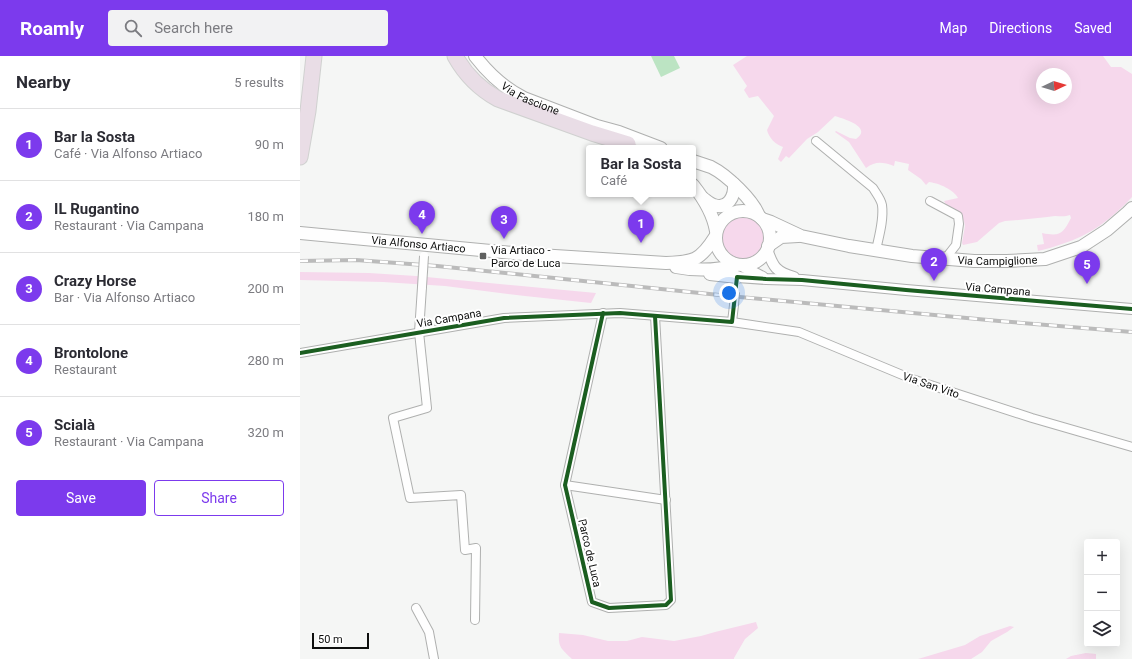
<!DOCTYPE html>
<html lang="en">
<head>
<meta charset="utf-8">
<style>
	:root { --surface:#fff; --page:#f2f2f3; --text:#2b2b33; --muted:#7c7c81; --line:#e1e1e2; --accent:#7c3aed }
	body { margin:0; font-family:Roboto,sans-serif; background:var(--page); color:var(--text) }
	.controls { position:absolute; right:12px; bottom:12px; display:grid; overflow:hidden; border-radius:4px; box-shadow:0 4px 16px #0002 }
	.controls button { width:36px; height:36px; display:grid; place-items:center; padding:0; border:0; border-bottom:1px solid var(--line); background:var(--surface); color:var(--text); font:20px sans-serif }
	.compass { position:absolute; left:736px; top:12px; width:36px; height:36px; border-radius:50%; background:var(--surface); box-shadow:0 4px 16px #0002; rotate:86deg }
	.scale { position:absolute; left:12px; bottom:10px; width:57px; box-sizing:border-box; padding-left:4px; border:2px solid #0e0f0e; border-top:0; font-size:11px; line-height:14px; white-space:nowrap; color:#0e0f0e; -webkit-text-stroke:3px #fff; paint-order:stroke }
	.you { position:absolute; left:429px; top:237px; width:14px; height:14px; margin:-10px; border:3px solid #fff; border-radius:50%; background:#1a73e8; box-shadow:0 0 0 6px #1a73e833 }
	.badge { display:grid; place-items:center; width:26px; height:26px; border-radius:50%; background:var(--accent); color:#fff; font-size:13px; font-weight:700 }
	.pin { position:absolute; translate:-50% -33px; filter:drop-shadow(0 1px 2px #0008) }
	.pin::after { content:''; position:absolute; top:21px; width:14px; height:12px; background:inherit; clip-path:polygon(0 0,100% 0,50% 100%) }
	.popup { position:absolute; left:286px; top:89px; width:110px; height:52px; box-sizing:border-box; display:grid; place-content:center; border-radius:4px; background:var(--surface); filter:drop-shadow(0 1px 3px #0005); font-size:13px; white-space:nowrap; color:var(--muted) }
	.popup b { font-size:15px; color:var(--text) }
	.popup::after { content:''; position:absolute; left:50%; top:100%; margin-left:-8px; border:8px solid transparent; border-top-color:var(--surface) }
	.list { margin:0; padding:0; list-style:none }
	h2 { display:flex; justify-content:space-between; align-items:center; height:52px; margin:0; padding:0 16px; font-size:17px }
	h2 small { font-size:13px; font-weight:400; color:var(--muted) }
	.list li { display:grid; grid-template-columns:26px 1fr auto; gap:12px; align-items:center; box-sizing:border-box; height:72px; padding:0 16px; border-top:1px solid var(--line) }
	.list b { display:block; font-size:15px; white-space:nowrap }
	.list p { margin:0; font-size:13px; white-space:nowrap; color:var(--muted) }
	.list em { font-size:13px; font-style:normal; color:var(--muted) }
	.actions { display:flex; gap:8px; padding:12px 16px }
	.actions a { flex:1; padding:9px 0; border:1px solid var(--accent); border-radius:4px; text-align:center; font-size:14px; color:var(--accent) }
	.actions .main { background:var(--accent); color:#fff }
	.icon { flex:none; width:22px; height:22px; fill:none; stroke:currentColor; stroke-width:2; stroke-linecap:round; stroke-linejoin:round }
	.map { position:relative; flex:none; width:832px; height:603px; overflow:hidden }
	header { display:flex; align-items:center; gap:24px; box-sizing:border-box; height:56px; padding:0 20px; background:var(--accent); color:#fff }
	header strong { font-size:19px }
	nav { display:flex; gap:22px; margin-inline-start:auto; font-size:14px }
	.search { width:280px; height:36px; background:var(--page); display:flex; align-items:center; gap:10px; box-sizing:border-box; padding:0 14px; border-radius:4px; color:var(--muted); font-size:15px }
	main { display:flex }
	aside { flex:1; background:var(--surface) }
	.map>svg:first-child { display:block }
	.green { fill:#f6d8ec; fill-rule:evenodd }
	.water { fill:#bce4c3 }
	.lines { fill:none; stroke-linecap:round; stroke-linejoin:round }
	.minor-casing { stroke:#afb0af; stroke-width:10 }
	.tertiary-casing { stroke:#afb0af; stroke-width:12 }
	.secondary-casing { stroke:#afb0af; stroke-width:14 }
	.motorway-casing { stroke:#d0d1d0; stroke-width:17 }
	.minor { stroke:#fefefe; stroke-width:8 }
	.tertiary { stroke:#fefefe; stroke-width:10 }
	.secondary { stroke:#fefefe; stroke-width:12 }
	.motorway { stroke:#e9dde6; stroke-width:15 }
	.rail-casing { stroke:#bbb; stroke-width:4 }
	.rail { stroke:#fff; stroke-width:2.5; stroke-dasharray:8; stroke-linecap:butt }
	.minor-bridge-casing { stroke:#afb0af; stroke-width:10; stroke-linecap:butt }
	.minor-bridge { stroke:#fefefe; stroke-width:8 }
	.cycleway-casing { stroke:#fff; stroke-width:6 }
	.cycleway { stroke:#1b5e20; stroke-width:4 }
	.poi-dot { fill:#5f605f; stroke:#fff; stroke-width:1.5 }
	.labels { text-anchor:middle; stroke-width:4; stroke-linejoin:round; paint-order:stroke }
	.street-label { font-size:11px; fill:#0e0f0e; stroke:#fff }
	.poi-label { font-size:11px; fill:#0e0f0e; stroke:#fff; text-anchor:start }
</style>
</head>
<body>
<header>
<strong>Roamly</strong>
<div class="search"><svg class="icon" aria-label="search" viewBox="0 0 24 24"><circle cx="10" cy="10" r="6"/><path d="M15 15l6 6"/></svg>Search here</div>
<nav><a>Map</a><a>Directions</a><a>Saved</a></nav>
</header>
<main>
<aside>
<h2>Nearby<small>5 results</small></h2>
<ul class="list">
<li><span class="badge">1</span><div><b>Bar la Sosta</b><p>Café · Via Alfonso Artiaco</p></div><em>90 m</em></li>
<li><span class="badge">2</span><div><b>IL Rugantino</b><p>Restaurant · Via Campana</p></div><em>180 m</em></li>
<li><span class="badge">3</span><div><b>Crazy Horse</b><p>Bar · Via Alfonso Artiaco</p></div><em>200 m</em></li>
<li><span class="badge">4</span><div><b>Brontolone</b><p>Restaurant</p></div><em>280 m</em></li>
<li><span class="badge">5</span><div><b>Scialà</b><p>Restaurant · Via Campana</p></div><em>320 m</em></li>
</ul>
<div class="actions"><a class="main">Save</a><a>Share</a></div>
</aside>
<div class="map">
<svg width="832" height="603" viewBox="0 0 832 603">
	<rect width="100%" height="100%" fill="#f5f6f5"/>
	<g class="green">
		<path d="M447,0H803L811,11H821L832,18V141C813,162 789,180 762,188C754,191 746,193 738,195L737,189L744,188L742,177C761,181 763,177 771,162L770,159C765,161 760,160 755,160C738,162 722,164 705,165L699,167L677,186L663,189L662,187L665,170L664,165L659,158L648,152L644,145L658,142C654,134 639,127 629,126L626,129L621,123L608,114L609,108L595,105L594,110C582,106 576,105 566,112L549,86L535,76L536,75L550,82L556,83C573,71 544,63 535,60L518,76L507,83L489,102L486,100L481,106L478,103L483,91C475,88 469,82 467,74L474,60L458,40L449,42L444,34L447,30L433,9ZM742,18H766V42H742Z"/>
		<circle cx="442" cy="182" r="23"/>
		<polygon points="0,216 69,217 116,220 296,237 291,247 225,240 145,230 83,226 0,224"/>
		<path d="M456,566L458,572L445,583L434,602V603H272C262,593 258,592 259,577L283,579L308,585H327L342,581L374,585L401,580L415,576Z"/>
		<polygon points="710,570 714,571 707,576 691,585 682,596 671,603 618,603 665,589 680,580"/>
		<polygon points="786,597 796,598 796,603 766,603 771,600"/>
	</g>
	<polygon class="water" points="351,0 374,0 380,12 361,21"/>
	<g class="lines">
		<g class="minor-casing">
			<g id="minor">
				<path d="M516,85L573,132C576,137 581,143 582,149C584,164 579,180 576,194"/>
				<polyline points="630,145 658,160 659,168 656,189 645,203"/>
				<polyline points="122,231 119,276 127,352 93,362 110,442 161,439 165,494 176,492 175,564"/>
				<polyline points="303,257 265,429 292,546 309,552 366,549 371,544 355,260"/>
				<polyline points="432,266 499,276 612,323 732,362 832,391"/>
				<polyline points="0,297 204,262 320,257 432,266 434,249"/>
				<polyline points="265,429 366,444"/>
				<polyline points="116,552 129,576 134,603"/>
			</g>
		</g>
		<g class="tertiary-casing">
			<g id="tertiary">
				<path d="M467,193C473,211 476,216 494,221"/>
				<polyline points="440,209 463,221"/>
				<polyline points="437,221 466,223 502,224 606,234 832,253"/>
			</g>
		</g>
		<g class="secondary-casing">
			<g id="secondary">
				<path id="s1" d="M175,0C188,17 204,32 224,42L297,70L319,76L361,92"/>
				<path d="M393,105C399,107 405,109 411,111C427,119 453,144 459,160"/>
				<path d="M393,129C404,143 413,157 416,175"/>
				<path d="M403,142C407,145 410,148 414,149C428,154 435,140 434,128"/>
				<circle cx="443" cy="182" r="27"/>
				<path id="s2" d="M462,163L471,166L501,180L549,190L612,200L674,205H707L745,203L781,191L807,174L828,156L832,152"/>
				<path id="s3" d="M0,177L223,198L366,207C393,206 400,205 415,181"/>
				<polyline points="468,190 481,181 498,180"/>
				<path d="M376,211C396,215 418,214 437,209"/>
				<polyline points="410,218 437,221"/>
			</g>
		</g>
		<g class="motorway-casing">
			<g id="motorway">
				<path d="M155,0C165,18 180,33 198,43L292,77L328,88"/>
				<polyline points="0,101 8,55 14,0"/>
			</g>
		</g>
		<use href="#minor" class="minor"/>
		<use href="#tertiary" class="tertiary"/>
		<use href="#secondary" class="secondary"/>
		<use href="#motorway" class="motorway"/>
		<g class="rail-casing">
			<polyline id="rail" points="0,205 56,204 137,210 429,240 699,265 832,276"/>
		</g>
		<use href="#rail" class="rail"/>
		<g class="minor-bridge-casing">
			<g id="minor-bridge">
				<polyline points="122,231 124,200"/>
				<polyline points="434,249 435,236"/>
			</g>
		</g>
		<use href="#minor-bridge" class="minor-bridge"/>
		<g class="cycleway-casing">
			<g id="cycleway">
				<polyline points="303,257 265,429 292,546 309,552 366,549 371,544 355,260"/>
				<polyline points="0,297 204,262 320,257 432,266 437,221 466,223 502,224 606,234 832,253"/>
			</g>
		</g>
		<use href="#cycleway" class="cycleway"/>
	</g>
	<rect class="poi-dot" x="179" y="196" width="8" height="8" rx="2"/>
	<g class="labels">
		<g class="street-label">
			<text dy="4" stroke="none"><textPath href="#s1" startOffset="71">Via Fascione</textPath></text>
			<text dy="4" stroke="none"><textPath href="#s3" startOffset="119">Via Alfonso Artiaco</textPath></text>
			<text dy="4" stroke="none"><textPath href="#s2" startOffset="241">Via Campiglione</textPath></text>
			<text transform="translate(698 233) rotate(5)" y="4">Via Campana</text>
			<text transform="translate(149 262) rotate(-10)" y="4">Via Campana</text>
			<text transform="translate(631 329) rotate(19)" y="4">Via San Vito</text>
			<text transform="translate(290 497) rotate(77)" y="4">Parco de Luca</text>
		</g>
		<g class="poi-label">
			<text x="191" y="198">Via Artiaco -<tspan x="191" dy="13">Parco de Luca</tspan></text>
		</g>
	</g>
</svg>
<div class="controls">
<button>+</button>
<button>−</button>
<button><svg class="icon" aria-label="layers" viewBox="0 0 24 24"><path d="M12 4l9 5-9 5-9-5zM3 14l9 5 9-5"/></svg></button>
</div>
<svg class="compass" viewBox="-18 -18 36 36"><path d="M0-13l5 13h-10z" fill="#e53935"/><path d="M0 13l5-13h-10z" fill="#7c7c81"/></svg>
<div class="scale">50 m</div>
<div class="you"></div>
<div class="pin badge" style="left:341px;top:187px">1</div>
<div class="popup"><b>Bar la Sosta</b>Café</div>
<div class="pin badge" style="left:634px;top:225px">2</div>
<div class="pin badge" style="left:204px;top:183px">3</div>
<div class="pin badge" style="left:122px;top:178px">4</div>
<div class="pin badge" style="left:787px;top:228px">5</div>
</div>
</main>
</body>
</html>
